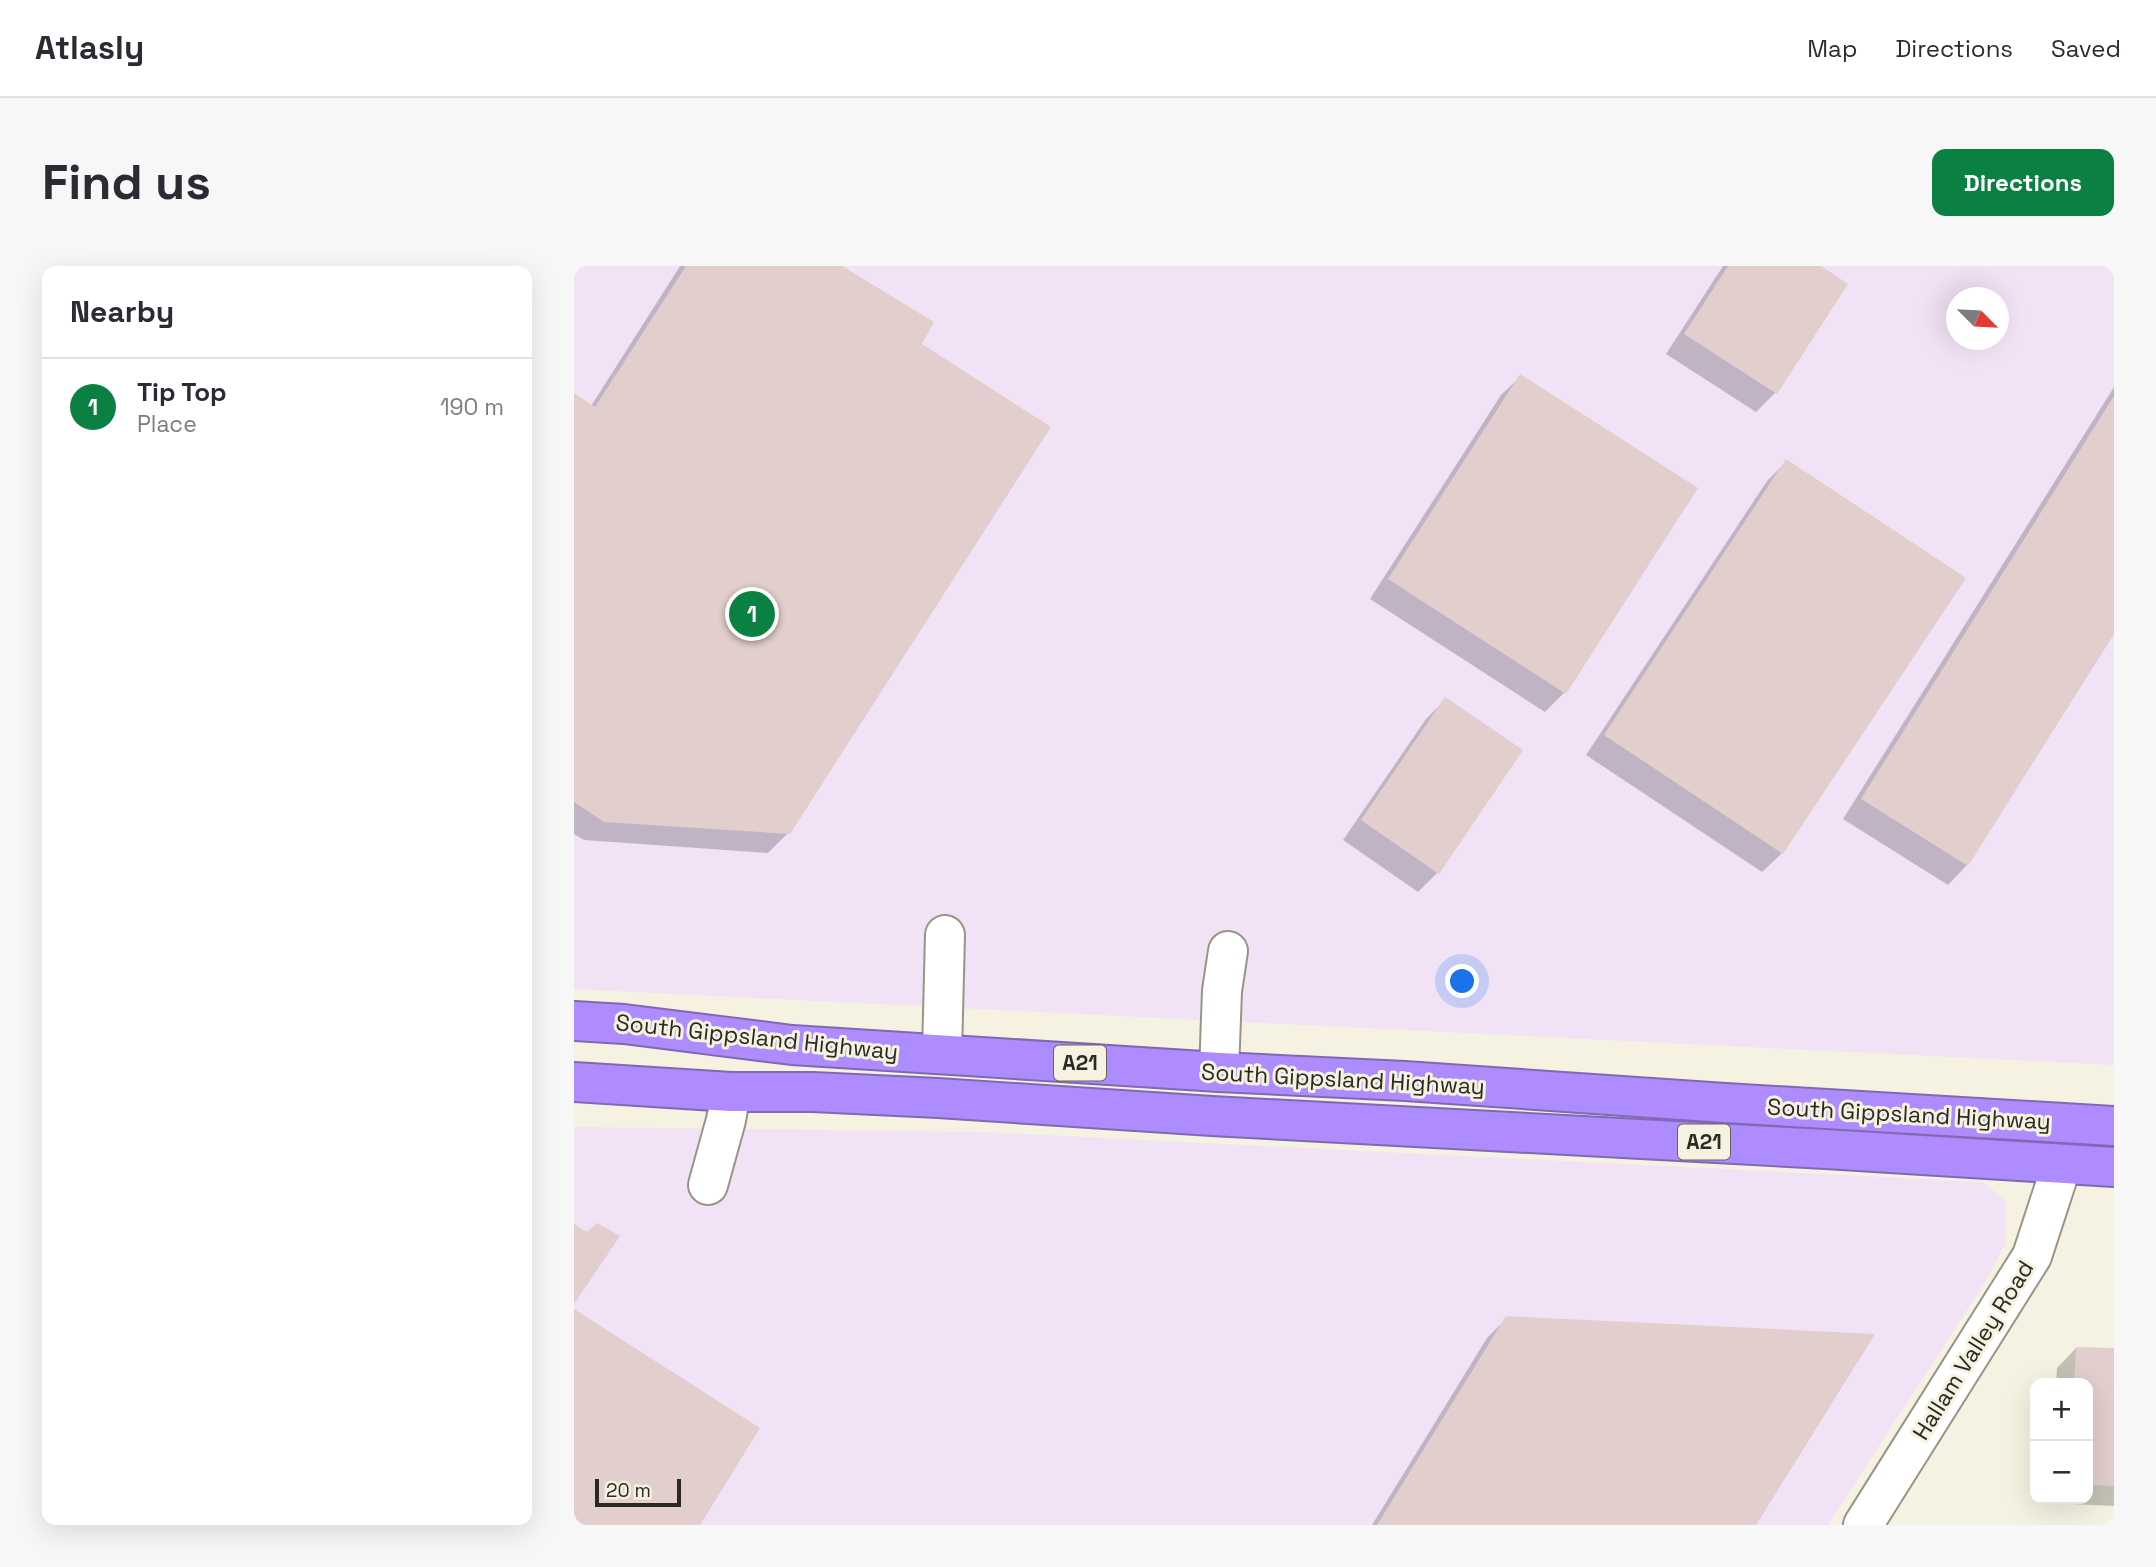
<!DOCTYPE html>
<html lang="en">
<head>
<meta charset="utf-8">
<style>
	:root { --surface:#fff; --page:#f7f7f7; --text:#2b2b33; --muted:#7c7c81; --line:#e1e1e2; --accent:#0b8043 }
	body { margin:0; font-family:"Space Grotesk",sans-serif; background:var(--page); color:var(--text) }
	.controls { position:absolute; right:21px; bottom:21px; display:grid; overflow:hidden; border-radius:14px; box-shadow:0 7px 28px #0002 }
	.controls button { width:63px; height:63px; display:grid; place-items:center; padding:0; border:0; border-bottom:2px solid var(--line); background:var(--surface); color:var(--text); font:35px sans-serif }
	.compass { position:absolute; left:1372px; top:21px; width:63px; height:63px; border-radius:50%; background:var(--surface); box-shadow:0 7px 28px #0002; rotate:114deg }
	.scale { position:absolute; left:21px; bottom:18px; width:86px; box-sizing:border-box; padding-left:7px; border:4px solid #2a2922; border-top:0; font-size:19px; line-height:24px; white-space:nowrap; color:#2a2922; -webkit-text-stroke:5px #f5f2e1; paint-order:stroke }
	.you { position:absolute; left:889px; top:716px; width:24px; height:24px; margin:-18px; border:5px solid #fff; border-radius:50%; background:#1a73e8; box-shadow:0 0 0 10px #1a73e833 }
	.badge { display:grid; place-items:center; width:46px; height:46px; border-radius:50%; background:var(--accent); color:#fff; font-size:23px; font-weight:700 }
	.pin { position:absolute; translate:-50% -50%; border:4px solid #fff; box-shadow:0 2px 7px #0006 }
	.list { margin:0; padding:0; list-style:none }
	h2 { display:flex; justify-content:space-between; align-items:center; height:91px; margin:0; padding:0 28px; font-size:30px }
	h2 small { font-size:23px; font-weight:400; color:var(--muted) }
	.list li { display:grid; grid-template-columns:46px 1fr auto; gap:21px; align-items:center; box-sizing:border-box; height:98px; padding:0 28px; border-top:2px solid var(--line) }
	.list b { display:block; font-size:26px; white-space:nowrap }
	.list p { margin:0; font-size:23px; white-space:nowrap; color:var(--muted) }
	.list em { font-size:23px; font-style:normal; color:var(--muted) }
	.map { position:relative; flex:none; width:1540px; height:1259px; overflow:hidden; border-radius:14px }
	header { display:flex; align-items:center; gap:42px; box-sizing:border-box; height:98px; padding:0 35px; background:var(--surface); border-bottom:2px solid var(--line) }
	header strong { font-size:33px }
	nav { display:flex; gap:38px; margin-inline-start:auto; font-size:24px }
	.intro { display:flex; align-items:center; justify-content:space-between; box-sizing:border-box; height:168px; padding:0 42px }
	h1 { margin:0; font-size:49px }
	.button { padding:18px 32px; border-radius:14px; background:var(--accent); color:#fff; font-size:24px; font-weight:700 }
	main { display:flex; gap:42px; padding:0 42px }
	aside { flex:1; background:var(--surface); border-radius:14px; box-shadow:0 7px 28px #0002 }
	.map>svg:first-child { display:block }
	.industrial { fill:#f1e2f5; fill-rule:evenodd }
	.shadow { fill:#0003 }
	.building { fill:#e2cecc }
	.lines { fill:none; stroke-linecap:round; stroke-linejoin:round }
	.minor-casing { stroke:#989586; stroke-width:42 }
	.highway-casing { stroke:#8069b2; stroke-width:42 }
	.minor { stroke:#fff; stroke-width:38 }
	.highway { stroke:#ae8bff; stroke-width:38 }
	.labels { text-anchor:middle; stroke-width:6; stroke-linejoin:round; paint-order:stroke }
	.shield { fill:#f5f2e1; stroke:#67655b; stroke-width:2 }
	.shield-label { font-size:21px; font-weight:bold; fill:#2a2922 }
	.street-label { font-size:23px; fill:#2a2922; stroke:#f5f2e1 }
</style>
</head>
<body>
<header>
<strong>Atlasly</strong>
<nav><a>Map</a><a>Directions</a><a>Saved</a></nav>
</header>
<div class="intro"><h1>Find us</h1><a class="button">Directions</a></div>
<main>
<aside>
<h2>Nearby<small></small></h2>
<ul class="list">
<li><span class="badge">1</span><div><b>Tip Top</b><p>Place</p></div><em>190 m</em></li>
</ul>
</aside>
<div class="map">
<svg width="1540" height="1259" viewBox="0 0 1540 1259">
	<rect width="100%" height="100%" fill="#f5f2e1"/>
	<g class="industrial">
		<path d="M0,0H1540V799L0,723ZM1382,32H1424V74H1382Z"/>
		<polygon points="0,861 410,866 1409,916 1431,934 1431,978 1413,1013 1254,1259 0,1259"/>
	</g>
	<g class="shadow">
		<polygon points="106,0 265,0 346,78 214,567 194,587 10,574 0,568 0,129 17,140"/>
		<polygon points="1149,0 1244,0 1272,18 1201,127 1182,146 1092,88"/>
		<polygon points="947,110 990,427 971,446 796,333 927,129"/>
		<polygon points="1540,121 1540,365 1393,599 1374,619 1269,553"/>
		<polygon points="1212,196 1208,587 1188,606 1012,489 1193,215"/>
		<polygon points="871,434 864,606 844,626 769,574 852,453"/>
		<polygon points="933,1052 1180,1259 798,1259 913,1072"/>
		<polygon points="1502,1082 1540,1084 1540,1240 1476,1237 1476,1233 1514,1233 1514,1117 1482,1117 1483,1102"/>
	</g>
	<g class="building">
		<polygon points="112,0 268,0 360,56 348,78 477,161 216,568 30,556 0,536 0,127 21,141"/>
		<polygon points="1154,0 1247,0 1274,18 1203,128 1110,68"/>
		<polygon points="946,108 1124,222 992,428 814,313"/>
		<polygon points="1540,130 1540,368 1394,600 1287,533"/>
		<polygon points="1212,193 1392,312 1209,588 1030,469"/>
		<polygon points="871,431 949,484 865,608 787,554"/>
		<polygon points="23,957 46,970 0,1038 0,958 13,966"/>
		<polygon points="0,1043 186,1162 126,1259 0,1259"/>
		<polygon points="932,1050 1301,1068 1182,1259 803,1259"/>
		<polygon points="1502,1081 1540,1082 1540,1220 1514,1219 1514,1117 1500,1117"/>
	</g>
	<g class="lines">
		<g class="minor-casing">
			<g id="minor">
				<polyline points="368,788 371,669"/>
				<polyline points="645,806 648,725 654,685"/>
				<polyline points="134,919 152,854 157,826"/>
				<polyline points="1289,1259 1458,990 1488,898"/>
			</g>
		</g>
		<g class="highway-casing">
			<g id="highway">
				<polyline points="0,755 50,758 218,779 645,806 831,815 1151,837 1540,860"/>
				<polyline points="0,816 157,826 239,826 364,832 638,850 1252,883 1540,901"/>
			</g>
		</g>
		<use href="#minor" class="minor"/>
		<use href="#highway" class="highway"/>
	</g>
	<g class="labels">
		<g class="shield">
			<rect x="480" y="779.5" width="52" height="35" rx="5"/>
			<rect x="1104" y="858.5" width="52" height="35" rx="5"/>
		</g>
		<g class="shield-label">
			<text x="506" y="804">A21</text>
			<text x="1130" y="883">A21</text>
		</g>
		<g class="street-label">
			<text transform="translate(183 771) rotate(6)" y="8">South Gippsland Highway</text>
			<text transform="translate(769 813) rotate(3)" y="8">South Gippsland Highway</text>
			<text transform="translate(1335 848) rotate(3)" y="8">South Gippsland Highway</text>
			<text transform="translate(1399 1084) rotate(-58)" y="8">Hallam Valley Road</text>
		</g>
	</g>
</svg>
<div class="controls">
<button>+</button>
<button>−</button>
</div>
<svg class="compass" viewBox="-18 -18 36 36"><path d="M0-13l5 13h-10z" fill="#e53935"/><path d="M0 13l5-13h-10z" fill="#7c7c81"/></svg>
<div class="scale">20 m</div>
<div class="you"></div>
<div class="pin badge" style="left:178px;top:348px">1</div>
</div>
</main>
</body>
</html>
